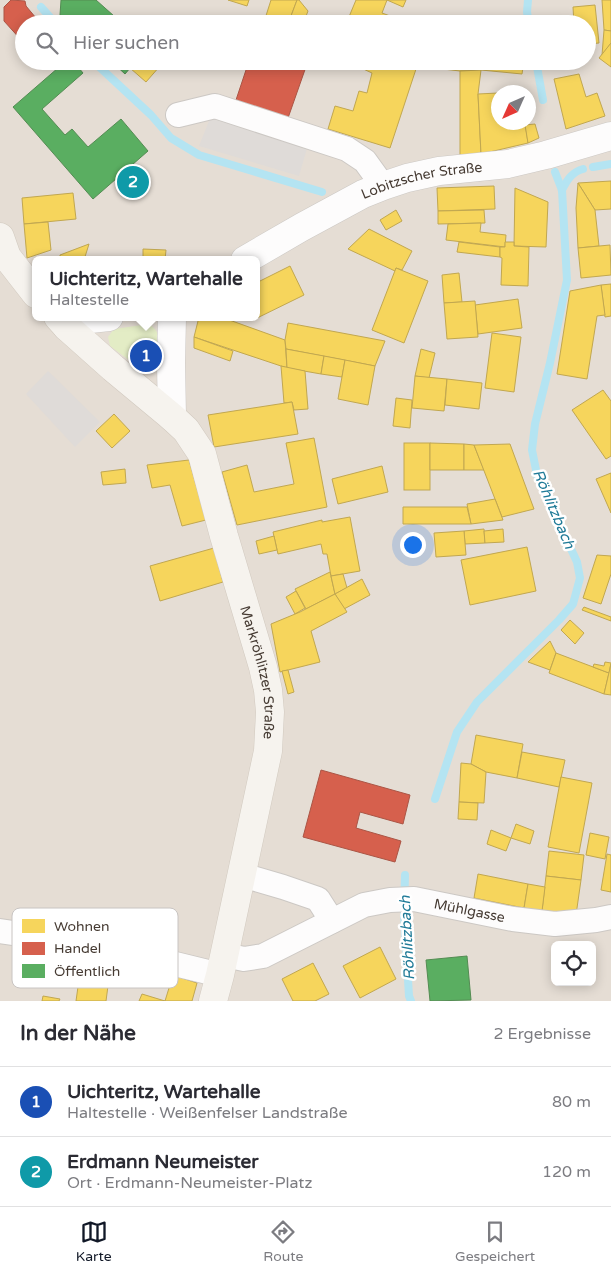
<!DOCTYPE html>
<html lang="de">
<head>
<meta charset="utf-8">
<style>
	:root { --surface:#fff; --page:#f2f2f3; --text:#2b2b33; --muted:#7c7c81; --line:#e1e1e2; --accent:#111827 }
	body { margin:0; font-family:"Varela Round",sans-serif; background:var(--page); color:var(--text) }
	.controls { position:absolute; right:15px; bottom:15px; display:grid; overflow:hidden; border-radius:8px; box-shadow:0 2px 12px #0003 }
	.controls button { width:45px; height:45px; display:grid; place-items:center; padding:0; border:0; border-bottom:1px solid var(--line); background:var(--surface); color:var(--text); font:25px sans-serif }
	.compass { position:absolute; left:491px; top:85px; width:45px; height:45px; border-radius:50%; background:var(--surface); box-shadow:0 2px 12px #0003; rotate:225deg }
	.you { position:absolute; left:412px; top:544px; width:18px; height:18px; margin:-12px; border:4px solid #fff; border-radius:50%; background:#1a73e8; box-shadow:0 0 0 8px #1a73e833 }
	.badge { display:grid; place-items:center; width:32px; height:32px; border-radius:50%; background:var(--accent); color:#fff; font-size:16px; font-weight:700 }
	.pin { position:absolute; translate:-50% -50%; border:2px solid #fff; box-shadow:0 1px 5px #0006 }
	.popup { position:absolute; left:32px; top:256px; width:228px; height:65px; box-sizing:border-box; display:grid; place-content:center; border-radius:8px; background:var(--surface); filter:drop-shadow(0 1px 4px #0005); font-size:16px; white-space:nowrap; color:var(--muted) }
	.popup b { font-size:19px; color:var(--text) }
	.popup::after { content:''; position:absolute; left:50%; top:100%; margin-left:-10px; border:10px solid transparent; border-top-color:var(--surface) }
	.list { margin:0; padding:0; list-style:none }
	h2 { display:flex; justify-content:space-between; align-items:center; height:65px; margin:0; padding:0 20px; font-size:21px }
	h2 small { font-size:16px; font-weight:400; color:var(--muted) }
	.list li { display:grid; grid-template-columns:32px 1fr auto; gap:15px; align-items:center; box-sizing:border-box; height:70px; padding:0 20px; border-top:1px solid var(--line) }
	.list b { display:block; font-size:19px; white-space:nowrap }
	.list p { margin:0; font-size:16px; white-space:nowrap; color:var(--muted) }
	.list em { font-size:16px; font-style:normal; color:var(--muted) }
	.icon { flex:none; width:28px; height:28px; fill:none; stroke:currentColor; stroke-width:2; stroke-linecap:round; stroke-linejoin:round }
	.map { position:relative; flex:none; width:611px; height:1001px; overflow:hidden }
	.search { position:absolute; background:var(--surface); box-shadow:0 2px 12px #0003; left:15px; right:15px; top:15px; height:55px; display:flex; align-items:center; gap:12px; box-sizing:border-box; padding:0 18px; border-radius:28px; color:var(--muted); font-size:19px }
	.sheet { height:205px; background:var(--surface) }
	nav { display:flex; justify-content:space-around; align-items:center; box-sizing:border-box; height:70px; border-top:1px solid var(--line); background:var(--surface); font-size:14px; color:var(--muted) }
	nav a { display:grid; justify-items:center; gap:2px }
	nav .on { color:var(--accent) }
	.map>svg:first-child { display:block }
	.residential { fill:#e5ddd4; fill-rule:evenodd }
	.green { fill:#e3ecc5 }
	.parking { fill:#dfdbd8 }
	.homes { fill:#f6d55c; stroke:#c1a750 }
	.shops { fill:#d6604d; stroke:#ab5545 }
	.public { fill:#5aae61; stroke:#548c53 }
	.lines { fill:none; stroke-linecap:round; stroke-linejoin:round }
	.stream { stroke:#b4e4f2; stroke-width:8 }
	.minor-casing { stroke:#ccc8c4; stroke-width:26 }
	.tertiary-casing { stroke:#ccc8c4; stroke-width:29 }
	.secondary-casing { stroke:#d1c9bf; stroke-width:29 }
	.minor { stroke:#fdfcfc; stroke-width:24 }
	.tertiary { stroke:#fdfcfc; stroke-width:28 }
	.secondary { stroke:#f6f3ee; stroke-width:28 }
	.labels { text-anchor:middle; stroke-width:5; stroke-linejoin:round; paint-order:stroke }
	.street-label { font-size:14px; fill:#463b33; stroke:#fff }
	.water-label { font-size:15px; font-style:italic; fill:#207b98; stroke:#fff }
	.key { fill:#fff; stroke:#c8c4c2; stroke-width:1 }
	.key-label { font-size:14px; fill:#463b33 }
</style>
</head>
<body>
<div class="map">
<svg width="611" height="1001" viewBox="0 0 611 1001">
	<rect width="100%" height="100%" fill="#f0ece8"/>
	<path class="residential" d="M0,0H611V1001H0ZM24,24H587V61H24ZM498,92H528V122H498ZM36,260H256V317H36ZM555,945H592V982H555Z"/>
	<path class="green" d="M149,324C163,334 159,343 159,358L150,366H137L110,346L108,337L114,329Z"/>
	<g class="parking">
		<polygon points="215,106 310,138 299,176 199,146"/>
		<polygon points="48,371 100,422 75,447 26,394"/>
	</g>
	<g class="homes">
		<polygon points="228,0 249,0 247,6"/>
		<polygon points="271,0 297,0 288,24 269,24 264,22"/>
		<polygon points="297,0 299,0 308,11 303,24 288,24"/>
		<polygon points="356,0 387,0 382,13 409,23 346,24"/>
		<polygon points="387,0 406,0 403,7"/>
		<polygon points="602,0 611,0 611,31 604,30"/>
		<polygon points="595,5 599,43 587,44 587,24 574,24 573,7"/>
		<polygon points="604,30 611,31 611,43 602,55"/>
		<polygon points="611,43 611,67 599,58"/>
		<polygon points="136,61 154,61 160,66 146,82 130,68"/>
		<polygon points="346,61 393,61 392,63 417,66 390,148 328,129 335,106 353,111 359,91 367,93 372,73"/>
		<polygon points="393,61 482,61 481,70 460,71 392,63"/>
		<polygon points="482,61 524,61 522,74 481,70"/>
		<polygon points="481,70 478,94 481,154 460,156 460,71"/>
		<polygon points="579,74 586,97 597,93 605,116 566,129 554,79"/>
		<polygon points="498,93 498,122 525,122 528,143 481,154 478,94"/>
		<polygon points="535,124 539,138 528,143 525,125"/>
		<polygon points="611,181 611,209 595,210 578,183"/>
		<polygon points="578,183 595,210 599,246 578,248 576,208"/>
		<polygon points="494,186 495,209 438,211 437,188"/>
		<polygon points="515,188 548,202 546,247 514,246"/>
		<polygon points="73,193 76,219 24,224 22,198"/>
		<polygon points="396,210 402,221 386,230 380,220"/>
		<polygon points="484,210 485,223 438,224 438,211"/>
		<polygon points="48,222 51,250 27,258 24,224"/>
		<polygon points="481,223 480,232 506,235 505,247 446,240 448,224"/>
		<polygon points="369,229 412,251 402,270 396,268 395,271 348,249"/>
		<polygon points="459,242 500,247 500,257 457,252"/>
		<polygon points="505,242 514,242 514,246 529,247 528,286 501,285 502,258 500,257 500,247 505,247"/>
		<polygon points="89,244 84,260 60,260 60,255"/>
		<polygon points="610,245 611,275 581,278 578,248"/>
		<polygon points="143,249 166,250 165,260 143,260"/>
		<polygon points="290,266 304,295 253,320 251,317 256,317 256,283"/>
		<polygon points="396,268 428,281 404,343 372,330"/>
		<polygon points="459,273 462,302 444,303 442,275"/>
		<polygon points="611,284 611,316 605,317 601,285"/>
		<polygon points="601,285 605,315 597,316 587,379 557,374 570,291"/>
		<polygon points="518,299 522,328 478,334 475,305"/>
		<polygon points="475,301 478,337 447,339 444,303"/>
		<polygon points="199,317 221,317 285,340 287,368 194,337"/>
		<polygon points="288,323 385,341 375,366 286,349 285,340"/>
		<polygon points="492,333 521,337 514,392 485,388"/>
		<polygon points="194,337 233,351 230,361 194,348"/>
		<polygon points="286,349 324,356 321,374 287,368"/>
		<polygon points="421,349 435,353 429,378 415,376"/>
		<polygon points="324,356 345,360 342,377 321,374"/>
		<polygon points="345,360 375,366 368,405 338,399"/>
		<polygon points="281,366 305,371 308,409 294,410 292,402 284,403"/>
		<polygon points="415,376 447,379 444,411 412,408"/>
		<polygon points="447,379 482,383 479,409 445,405"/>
		<polygon points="603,390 611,401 611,456 606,459 572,410"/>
		<polygon points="396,398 412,400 410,428 393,426"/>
		<polygon points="292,402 298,434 214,447 208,415"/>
		<polygon points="114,414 130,431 112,448 96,431"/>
		<polygon points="314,438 327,507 237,525 222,472 247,465 254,492 294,484 286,443"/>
		<rect x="404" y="443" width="26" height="47"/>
		<polygon points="430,443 464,444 464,470 430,470"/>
		<polygon points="464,444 474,445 484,470 464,470"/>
		<polygon points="510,444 534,509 502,517 474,445"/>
		<polygon points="189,460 206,520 182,526 170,485 152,488 147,465"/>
		<polygon points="382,466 388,492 338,504 332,479"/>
		<polygon points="125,469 126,483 103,485 101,472"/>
		<polygon points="611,473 611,513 596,479"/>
		<polygon points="495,499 503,520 471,524 467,504"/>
		<polygon points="403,507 467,507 471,524 403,524"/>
		<polygon points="350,517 360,571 331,576 327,554 323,554 321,544 278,554 273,532 322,520 322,522"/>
		<polygon points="484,529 485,543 465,544 464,531"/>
		<polygon points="503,529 504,542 485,543 484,531"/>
		<polygon points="464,531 466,555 436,557 434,533"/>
		<polygon points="274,536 277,550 259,554 256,541"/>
		<polygon points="527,547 536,591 470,605 461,560"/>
		<polygon points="214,548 223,582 160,601 150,566"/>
		<polygon points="597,555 611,556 611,574 601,604 583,598"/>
		<polygon points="330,572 335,594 306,609 295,589"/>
		<polygon points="343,574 347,588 335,594 331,576"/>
		<polygon points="362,579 370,595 344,609 335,594"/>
		<polygon points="296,591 305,608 295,614 286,597"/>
		<polygon points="335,594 347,612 311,631 320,662 280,672 271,624 300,612"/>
		<polygon points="584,607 611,617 611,621 582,610"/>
		<polygon points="570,620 584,633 575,644 561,630"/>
		<polygon points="550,641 556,653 550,670 528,662"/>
		<polygon points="556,653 609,673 604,694 549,673"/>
		<polygon points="605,662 611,663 609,673 593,667 594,664 604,666"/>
		<polygon points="611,664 611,695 604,694"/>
		<polygon points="288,670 294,692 288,694 282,671"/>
		<polygon points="476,735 523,744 517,778 486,772 471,764"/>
		<polygon points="522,752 565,760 559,787 517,778"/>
		<polygon points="461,763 471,764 486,772 484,803 459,802"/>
		<polygon points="561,777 592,783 579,853 548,847"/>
		<polygon points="459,802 478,803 477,820 458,819"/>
		<polygon points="516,824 534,831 530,844 511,838"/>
		<polygon points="491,830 511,838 506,851 487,844"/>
		<polygon points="590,833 609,837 605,859 586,855"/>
		<polygon points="549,851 584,855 581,880 546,876"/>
		<polygon points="607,854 611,855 611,892 601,890"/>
		<polygon points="478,874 528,884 524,908 474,898"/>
		<polygon points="546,876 581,880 576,915 542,911"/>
		<polygon points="528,884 545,887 542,911 524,908"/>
		<polygon points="380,947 396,979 360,998 343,966"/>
		<polygon points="82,958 111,963 106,1001 76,1001"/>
		<polygon points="313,963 329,994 315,1001 293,1001 282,979"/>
		<polygon points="127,965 148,969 146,977 126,973"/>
		<polygon points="173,975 197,983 192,1001 139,1001 142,994 165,1001"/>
		<polygon points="43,996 60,999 59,1001 42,1001"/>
	</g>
	<g class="shops">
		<polygon points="11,0 25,1 26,6 41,24 24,24 24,60 18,53 18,44 22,41 4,21 4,7"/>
		<polygon points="249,61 308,61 288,118 236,100"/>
		<polygon points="321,770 410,795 403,824 360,812 356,828 401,841 395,862 303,837"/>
	</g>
	<g class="public">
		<polygon points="61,0 96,0 123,24 69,24 60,15"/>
		<polygon points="66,61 73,61 83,73 42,109 65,135 72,129 88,147 121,119 148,151 93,199 13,107"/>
		<polygon points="111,61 136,61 125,74"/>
		<polygon points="467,956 471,1000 430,1001 426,960"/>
	</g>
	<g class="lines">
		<g class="stream">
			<polyline points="528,0 527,12 529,24"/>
			<polyline points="41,7 56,24"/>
			<polyline points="93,61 151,115 171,138 199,155 322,192"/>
			<polyline points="536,61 543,100"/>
			<polyline points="593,167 611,164"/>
			<path d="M562,190C567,180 572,172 583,169"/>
			<polyline points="435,799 457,732 477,702 559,620 573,604 580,578 577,562 537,475 532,450 535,424 550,363 567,280 562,190 555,172"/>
			<polyline points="405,875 404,914 409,996 411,1001"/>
		</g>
		<g class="minor-casing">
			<g id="minor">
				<polyline points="178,115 215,106 347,149 365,161 383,186"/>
				<polyline points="242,875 283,887 318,899 332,921"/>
				<polyline points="0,931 54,939 78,949 163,961 220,975"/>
				<path id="s1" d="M225,955L244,959L263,956L364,905L390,900L414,899L513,919L555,924L596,920L611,917"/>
			</g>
		</g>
		<g class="tertiary-casing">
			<g id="tertiary">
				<path id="s2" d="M245,260L302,227L363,194L383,186L407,178L439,171L508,164L546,155L611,136"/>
				<polyline points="67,327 90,319 109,317"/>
				<polyline points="172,417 171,363 172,317"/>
			</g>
		</g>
		<g class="secondary-casing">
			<g id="secondary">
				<polyline points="0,237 7,257 36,294"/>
				<path id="s3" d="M58,317L67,327L113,368L172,417L186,430L202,454L224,536L263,667L268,690L270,712L268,751L220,975L213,1001"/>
			</g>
		</g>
		<use href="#minor" class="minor"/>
		<use href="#tertiary" class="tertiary"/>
		<use href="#secondary" class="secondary"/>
	</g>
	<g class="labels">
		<g class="street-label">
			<text dy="5" stroke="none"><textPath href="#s2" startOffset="196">Lobitzscher Straße</textPath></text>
			<text dy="5" stroke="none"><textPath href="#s3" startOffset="426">Markröhlitzer Straße</textPath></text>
			<text dy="5" stroke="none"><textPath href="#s1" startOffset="259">Mühlgasse</textPath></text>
		</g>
		<g class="water-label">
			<text transform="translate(554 509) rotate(67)" y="5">Röhlitzbach</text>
			<text transform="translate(407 938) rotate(-93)" y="5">Röhlitzbach</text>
		</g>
	</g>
	<rect x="12" y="908" width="166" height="80" rx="8" class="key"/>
	<rect x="22" y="919" width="23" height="14" fill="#f6d55c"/>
	<rect x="22" y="942" width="23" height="13" fill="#d6604d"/>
	<rect x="22" y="964" width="23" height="14" fill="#5aae61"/>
	<g class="key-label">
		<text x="54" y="931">Wohnen</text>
		<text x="54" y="953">Handel</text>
		<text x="54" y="976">Öffentlich</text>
	</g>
</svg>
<div class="controls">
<button><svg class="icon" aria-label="locate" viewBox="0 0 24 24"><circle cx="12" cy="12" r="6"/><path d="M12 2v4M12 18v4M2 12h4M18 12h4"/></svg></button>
</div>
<svg class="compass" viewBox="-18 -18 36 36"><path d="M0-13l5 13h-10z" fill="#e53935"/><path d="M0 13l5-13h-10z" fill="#7c7c81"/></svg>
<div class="you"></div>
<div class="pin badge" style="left:146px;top:356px;background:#1a4fb4">1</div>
<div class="popup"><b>Uichteritz, Wartehalle</b>Haltestelle</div>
<div class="pin badge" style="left:133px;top:182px;background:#0f9aa8">2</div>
<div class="search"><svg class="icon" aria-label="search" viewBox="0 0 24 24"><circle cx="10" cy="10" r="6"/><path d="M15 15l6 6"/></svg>Hier suchen</div>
</div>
<section class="sheet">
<h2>In der Nähe<small>2 Ergebnisse</small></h2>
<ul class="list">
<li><span class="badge" style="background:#1a4fb4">1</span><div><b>Uichteritz, Wartehalle</b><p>Haltestelle · Weißenfelser Landstraße</p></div><em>80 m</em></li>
<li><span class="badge" style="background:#0f9aa8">2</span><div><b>Erdmann Neumeister</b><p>Ort · Erdmann-Neumeister-Platz</p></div><em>120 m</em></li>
</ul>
</section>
<nav>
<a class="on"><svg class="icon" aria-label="map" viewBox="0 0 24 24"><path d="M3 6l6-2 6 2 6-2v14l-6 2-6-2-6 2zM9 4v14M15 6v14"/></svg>Karte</a>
<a><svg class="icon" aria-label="directions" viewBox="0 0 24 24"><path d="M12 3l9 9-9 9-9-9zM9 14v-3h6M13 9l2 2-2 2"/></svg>Route</a>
<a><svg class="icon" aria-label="saved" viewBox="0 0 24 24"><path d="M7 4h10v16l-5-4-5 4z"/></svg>Gespeichert</a>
</nav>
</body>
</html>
